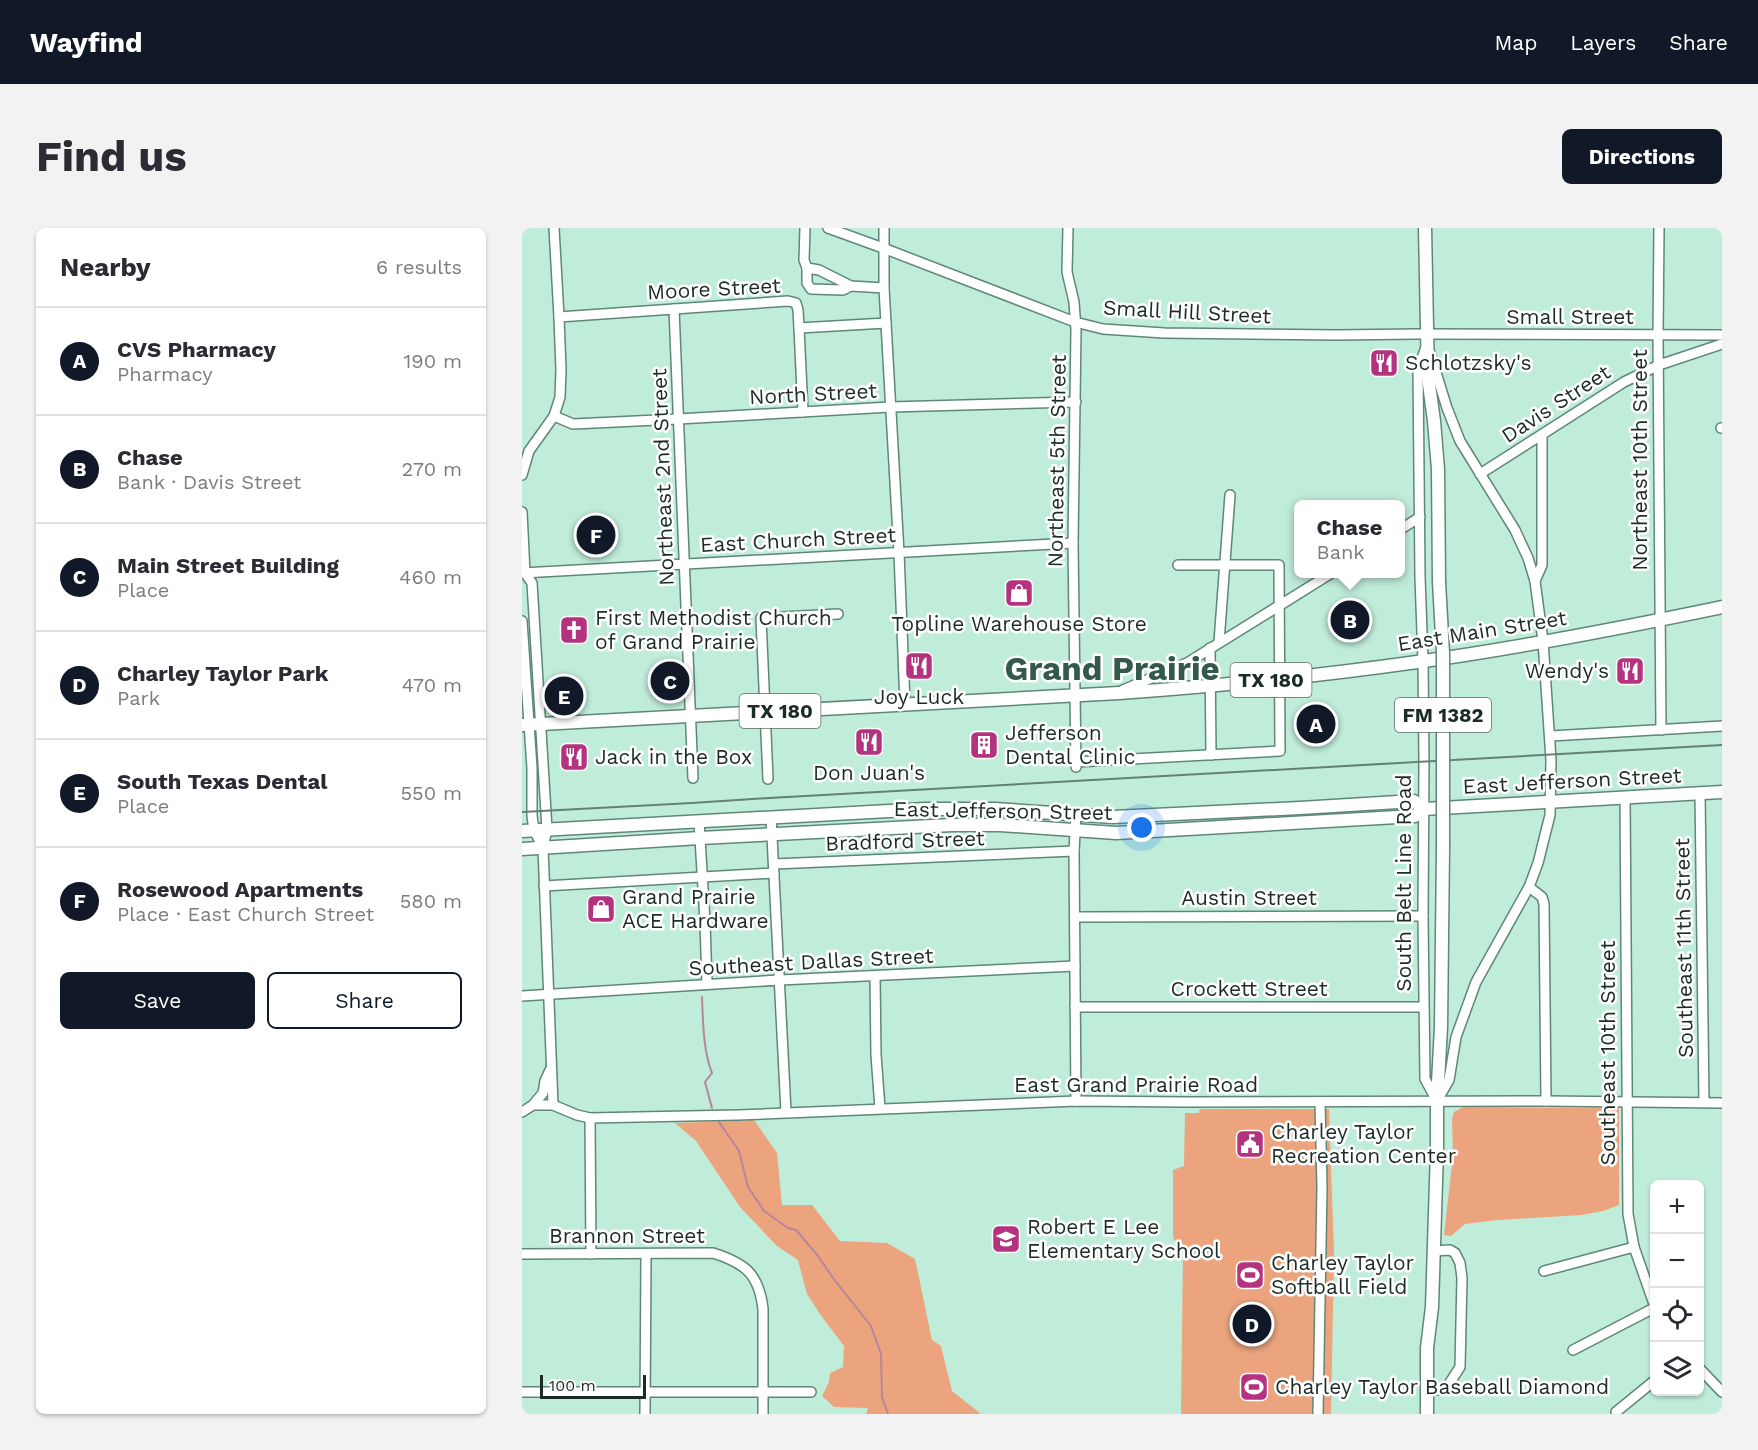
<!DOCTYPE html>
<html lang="en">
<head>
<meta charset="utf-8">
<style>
	:root { --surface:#fff; --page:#f2f2f3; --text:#2b2b33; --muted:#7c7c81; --line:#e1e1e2; --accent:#111827 }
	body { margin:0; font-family:"Work Sans",sans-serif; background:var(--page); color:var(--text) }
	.controls { position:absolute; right:18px; bottom:18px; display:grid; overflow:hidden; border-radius:9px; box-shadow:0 2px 4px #0004 }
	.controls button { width:54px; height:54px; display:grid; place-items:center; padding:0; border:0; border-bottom:2px solid var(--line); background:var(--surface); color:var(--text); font:30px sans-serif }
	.scale { position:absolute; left:18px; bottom:15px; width:106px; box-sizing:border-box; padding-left:6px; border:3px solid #1b2c25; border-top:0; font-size:16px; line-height:21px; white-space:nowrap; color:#1b2c25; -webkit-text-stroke:4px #fff; paint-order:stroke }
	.you { position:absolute; left:620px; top:600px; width:21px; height:21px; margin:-15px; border:4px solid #fff; border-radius:50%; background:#1a73e8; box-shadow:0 0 0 9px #1a73e833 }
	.badge { display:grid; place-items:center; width:39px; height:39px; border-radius:50%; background:var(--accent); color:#fff; font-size:20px; font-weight:700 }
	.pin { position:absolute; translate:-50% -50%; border:3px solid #fff; box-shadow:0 2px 6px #0006 }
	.popup { position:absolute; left:772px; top:272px; width:111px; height:78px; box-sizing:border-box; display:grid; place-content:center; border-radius:9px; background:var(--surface); filter:drop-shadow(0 2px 4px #0005); font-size:20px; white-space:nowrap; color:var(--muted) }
	.popup b { font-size:22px; color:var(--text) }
	.popup::after { content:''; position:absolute; left:50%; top:100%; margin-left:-12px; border:12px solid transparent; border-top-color:var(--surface) }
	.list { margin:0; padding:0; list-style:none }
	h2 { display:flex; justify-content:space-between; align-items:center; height:78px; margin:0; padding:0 24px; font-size:26px }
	h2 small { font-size:20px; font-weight:400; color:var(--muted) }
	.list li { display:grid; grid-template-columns:39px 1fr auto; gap:18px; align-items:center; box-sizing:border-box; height:108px; padding:0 24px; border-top:2px solid var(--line) }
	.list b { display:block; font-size:22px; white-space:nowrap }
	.list p { margin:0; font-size:20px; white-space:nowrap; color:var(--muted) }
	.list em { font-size:20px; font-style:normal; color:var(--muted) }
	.actions { display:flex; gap:12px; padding:18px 24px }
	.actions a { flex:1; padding:14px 0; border:2px solid var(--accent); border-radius:9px; text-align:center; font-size:21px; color:var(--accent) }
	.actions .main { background:var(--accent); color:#fff }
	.icon { flex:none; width:33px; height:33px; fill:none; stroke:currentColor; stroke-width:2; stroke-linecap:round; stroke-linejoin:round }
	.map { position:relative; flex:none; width:1200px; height:1186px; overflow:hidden; border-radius:9px }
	header { display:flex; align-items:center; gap:36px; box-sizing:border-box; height:84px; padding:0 30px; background:var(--accent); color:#fff }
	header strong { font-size:28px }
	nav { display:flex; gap:33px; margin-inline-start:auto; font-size:21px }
	.intro { display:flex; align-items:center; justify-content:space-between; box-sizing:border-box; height:144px; padding:0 36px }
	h1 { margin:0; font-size:42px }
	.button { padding:15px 27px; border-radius:9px; background:var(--accent); color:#fff; font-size:21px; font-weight:700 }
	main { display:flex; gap:36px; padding:0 36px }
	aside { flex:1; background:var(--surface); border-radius:9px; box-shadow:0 2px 4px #0004 }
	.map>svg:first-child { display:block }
	.green { fill:#eba47e }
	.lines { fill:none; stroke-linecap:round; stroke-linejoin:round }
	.stream { stroke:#b7859e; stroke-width:2 }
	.minor-casing { stroke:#5f8777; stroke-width:12 }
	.major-casing { stroke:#5f8777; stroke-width:15 }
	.minor { stroke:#fff; stroke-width:9 }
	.major { stroke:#fff; stroke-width:12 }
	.rail { stroke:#638074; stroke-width:2 }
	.major-bridge-casing { stroke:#5f8777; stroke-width:15; stroke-linecap:butt }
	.major-bridge { stroke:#fff; stroke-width:12 }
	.labels { text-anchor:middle; stroke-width:5; stroke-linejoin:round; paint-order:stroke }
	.shield { fill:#fff; stroke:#5f6b66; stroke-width:1.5 }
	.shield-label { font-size:20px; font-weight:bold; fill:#1b2c25 }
	.street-label { font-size:21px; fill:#1b2c25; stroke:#fff }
	.poi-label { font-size:21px; fill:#1b2c25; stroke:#fff; text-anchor:start }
	.town-label { font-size:33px; font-weight:bold; fill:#32594a; stroke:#fff }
</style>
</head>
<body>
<header>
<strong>Wayfind</strong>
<nav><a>Map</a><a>Layers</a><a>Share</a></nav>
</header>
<div class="intro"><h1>Find us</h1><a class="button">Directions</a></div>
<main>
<aside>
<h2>Nearby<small>6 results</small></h2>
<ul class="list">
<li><span class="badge">A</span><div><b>CVS Pharmacy</b><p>Pharmacy</p></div><em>190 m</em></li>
<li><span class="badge">B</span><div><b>Chase</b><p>Bank · Davis Street</p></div><em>270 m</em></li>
<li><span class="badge">C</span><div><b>Main Street Building</b><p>Place</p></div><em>460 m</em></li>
<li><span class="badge">D</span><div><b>Charley Taylor Park</b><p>Park</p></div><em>470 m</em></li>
<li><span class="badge">E</span><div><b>South Texas Dental</b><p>Place</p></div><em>550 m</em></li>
<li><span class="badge">F</span><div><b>Rosewood Apartments</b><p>Place · East Church Street</p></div><em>580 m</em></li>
</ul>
<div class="actions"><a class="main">Save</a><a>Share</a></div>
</aside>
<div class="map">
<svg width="1200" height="1186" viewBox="0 0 1200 1186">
	<rect width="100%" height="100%" fill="#c0ecda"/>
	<g class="green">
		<polygon points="941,879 1097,880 1097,977 1081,983 1059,987 975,992 943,996 929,1008 922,1007 931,927 930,891 932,884"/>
		<polygon points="678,881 807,881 812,1025 809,1186 659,1186 661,1023 657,1022 651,1009 651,942 662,938 663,885 677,885"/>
		<polygon points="232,892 255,925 260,977 290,977 318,1013 365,1015 393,1031 410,1112 419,1118 430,1163 459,1186 344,1186 346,1180 312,1179 300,1168 307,1154 308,1145 321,1139 322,1118 300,1089 285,1066 276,1032 255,1018 218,979 174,913 153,895"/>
	</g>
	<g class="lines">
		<g class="stream">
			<path d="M180,769C181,792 181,823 190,845L183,854L190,880"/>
			<polyline points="197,894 217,923 226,959 242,983 266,1000 274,1002 296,1028 311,1050 349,1098 359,1126 360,1169 366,1186"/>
		</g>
		<g class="minor-casing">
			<g id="minor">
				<polyline points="283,0 282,32 285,40 297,42 329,58 362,60"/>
				<polyline points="306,0 361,20 553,94 581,101 642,105 814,107 895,106 1200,107"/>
				<polyline points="362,0 362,60 377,325 383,476"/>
				<polyline points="546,0 545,44 552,74 554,102 551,315 554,539"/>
				<polyline points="1137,0 1136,109 1139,502"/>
				<polyline points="285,40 285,55 289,61 321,62 329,58"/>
				<polyline points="152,81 171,550"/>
				<polyline points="37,89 266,73 274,75 276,82 277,100 281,184"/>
				<polyline points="277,100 364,95"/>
				<polyline points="904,119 896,141 898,349 901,433 902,534 901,688 903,851 915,873"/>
				<polyline points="908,125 925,180 938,213 993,302 1006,330 1013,353 1021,413 1029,532 1028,587 1016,635 1007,659 954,754 934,809 927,852 916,871"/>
				<polyline points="32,188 51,196 156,191 368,179 554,174"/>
				<polyline points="1199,200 1200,200"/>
				<polyline points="958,246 1102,154 1137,137 1200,116"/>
				<polyline points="0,247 7,223 32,188 38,169 39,142 37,89 32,0"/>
				<polyline points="0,284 3,345 10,355 25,601 21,620 31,877"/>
				<polyline points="879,301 898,289"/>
				<polyline points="0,345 551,315"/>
				<polyline points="1013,353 1020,337 1020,207"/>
				<polyline points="0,393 10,540 10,588 12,602 21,620"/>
				<polyline points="697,414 708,267"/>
				<polyline points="688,420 689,527"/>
				<polyline points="601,462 665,435 808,346"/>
				<polyline points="1029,508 1200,498"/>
				<polyline points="554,534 758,523 757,337 656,337"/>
				<polyline points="246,551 239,390 316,386"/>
				<polyline points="1178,565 1182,874"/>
				<polyline points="1103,569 1106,986 1112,1019 1132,1076"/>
				<polyline points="249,589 264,884"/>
				<polyline points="177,593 183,694 185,756"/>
				<polyline points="252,636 552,623"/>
				<polyline points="22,658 252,645"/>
				<polyline points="1007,659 1020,669 1022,676 1024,873"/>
				<polyline points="553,689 901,688"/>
				<polyline points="353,748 354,827 358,880"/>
				<polyline points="0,768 258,752 553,738"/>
				<polyline points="553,779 901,779"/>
				<polyline points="554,873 552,623 554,587"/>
				<polyline points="11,877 21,865 23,853 28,842"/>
				<polyline points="0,884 11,877 31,877 55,887 68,890 116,889 216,887 554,873 664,874 1024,873 1200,875"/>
				<polyline points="68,890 69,1026"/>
				<path d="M0,1026L191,1025C223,1035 237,1046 241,1081V1186"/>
				<polyline points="1022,1043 1112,1019"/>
				<polyline points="1051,1122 1132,1080"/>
				<polyline points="1178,1141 1200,1164"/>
				<polyline points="905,1161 920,1162 927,1156 938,1139 940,1050 938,1035 933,1025 928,1022 912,1023"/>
				<polyline points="0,1164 289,1164"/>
				<polyline points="1094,1184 1132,1153"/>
				<polyline points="123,1186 124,1026"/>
				<polyline points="796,1186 800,959 798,874"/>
			</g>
		</g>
		<g class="major-casing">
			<g id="major">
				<polyline points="903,0 906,149 912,193 916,241 917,354"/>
				<path d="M0,497L597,465C696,458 796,448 895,434C997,420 1099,400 1200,379"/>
				<polyline points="0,603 403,581 472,581 591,589 778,580 892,573 901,581"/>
				<polyline points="0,621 178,610 430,597 478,597 594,605 893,588 901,581 1200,564"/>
				<polyline points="905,1186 905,1120 910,1079 915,923 915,873 919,799 921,620"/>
			</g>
		</g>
		<use href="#minor" class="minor"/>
		<use href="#major" class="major"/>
		<polyline class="rail" points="0,584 170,575 247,570 1200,517"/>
		<g class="major-bridge-casing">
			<polyline id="major-bridge" points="917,354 921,425 921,620"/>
		</g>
		<use href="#major-bridge" class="major-bridge"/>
	</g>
	<defs>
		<g id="restaurant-square" transform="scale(1.5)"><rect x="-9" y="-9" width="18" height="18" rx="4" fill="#b4337f" stroke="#fff"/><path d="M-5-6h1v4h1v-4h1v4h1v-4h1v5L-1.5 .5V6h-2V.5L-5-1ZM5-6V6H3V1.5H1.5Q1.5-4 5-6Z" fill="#fff"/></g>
		<g id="shop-square" transform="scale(1.5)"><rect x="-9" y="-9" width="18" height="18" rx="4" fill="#b4337f" stroke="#fff"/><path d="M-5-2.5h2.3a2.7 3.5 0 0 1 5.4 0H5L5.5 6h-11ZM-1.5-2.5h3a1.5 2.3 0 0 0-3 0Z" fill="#fff"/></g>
		<g id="church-square" transform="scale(1.5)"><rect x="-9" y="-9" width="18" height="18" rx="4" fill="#b4337f" stroke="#fff"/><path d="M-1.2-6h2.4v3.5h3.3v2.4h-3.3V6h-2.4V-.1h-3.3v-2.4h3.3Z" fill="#fff"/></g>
		<g id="building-square" transform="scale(1.5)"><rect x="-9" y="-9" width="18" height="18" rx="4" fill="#b4337f" stroke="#fff"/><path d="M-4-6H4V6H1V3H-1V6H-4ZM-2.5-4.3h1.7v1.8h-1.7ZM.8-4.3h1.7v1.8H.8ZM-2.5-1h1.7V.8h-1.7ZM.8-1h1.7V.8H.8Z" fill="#fff"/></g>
		<g id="civic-square" transform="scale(1.5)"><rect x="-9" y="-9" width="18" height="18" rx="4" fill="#b4337f" stroke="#fff"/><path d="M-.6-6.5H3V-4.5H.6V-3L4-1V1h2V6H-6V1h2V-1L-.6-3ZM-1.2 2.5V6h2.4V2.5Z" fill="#fff"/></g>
		<g id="school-square" transform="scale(1.5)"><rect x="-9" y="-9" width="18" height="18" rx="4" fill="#b4337f" stroke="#fff"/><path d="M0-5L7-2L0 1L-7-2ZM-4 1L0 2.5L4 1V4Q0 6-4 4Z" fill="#fff"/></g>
		<g id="stadium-square" transform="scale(1.5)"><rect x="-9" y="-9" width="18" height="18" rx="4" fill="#b4337f" stroke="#fff"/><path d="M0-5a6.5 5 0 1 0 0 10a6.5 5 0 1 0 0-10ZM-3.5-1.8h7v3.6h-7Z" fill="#fff"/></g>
	</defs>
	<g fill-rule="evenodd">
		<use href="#restaurant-square" x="862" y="135"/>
		<use href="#shop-square" x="497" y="365"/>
		<use href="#church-square" x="52" y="402"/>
		<use href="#restaurant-square" x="397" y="438"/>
		<use href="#restaurant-square" x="1108" y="443"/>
		<use href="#restaurant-square" x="347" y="514"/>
		<use href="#building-square" x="462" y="517"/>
		<use href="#restaurant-square" x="52" y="529"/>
		<use href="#shop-square" x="79" y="681"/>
		<use href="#civic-square" x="728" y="916"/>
		<use href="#school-square" x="484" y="1011"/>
		<use href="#stadium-square" x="728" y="1047"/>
		<use href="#stadium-square" x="732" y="1159"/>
	</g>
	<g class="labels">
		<g class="shield">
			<rect x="708.5" y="435" width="81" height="34" rx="4.5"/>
			<rect x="217.5" y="466" width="81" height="34" rx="4.5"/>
			<rect x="873" y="470" width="96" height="34" rx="4.5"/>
		</g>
		<g class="shield-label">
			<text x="749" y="459">TX 180</text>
			<text x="258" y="490">TX 180</text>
			<text x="921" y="494">FM 1382</text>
		</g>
		<g class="street-label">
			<text transform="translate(192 61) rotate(-3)" y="7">Moore Street</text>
			<text transform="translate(665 84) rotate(3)" y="7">Small Hill Street</text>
			<text x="1048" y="96">Small Street</text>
			<text transform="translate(291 166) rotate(-3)" y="7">North Street</text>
			<text transform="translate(1034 176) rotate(-33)" y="7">Davis Street</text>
			<text transform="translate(1118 232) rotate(-90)" y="7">Northeast 10th Street</text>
			<text transform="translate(535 233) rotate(-89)" y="7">Northeast 5th Street</text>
			<text transform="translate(141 249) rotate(-92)" y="7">Northeast 2nd Street</text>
			<text transform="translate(276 312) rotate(-3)" y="7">East Church Street</text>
			<text transform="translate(960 403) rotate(-9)" y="7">East Main Street</text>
			<text transform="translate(1050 553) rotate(-3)" y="7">East Jefferson Street</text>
			<text transform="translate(481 583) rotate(1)" y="7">East Jefferson Street</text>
			<text transform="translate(383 613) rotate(-2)" y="7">Bradford Street</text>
			<text transform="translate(882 655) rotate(-90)" y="7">South Belt Line Road</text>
			<text x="727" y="677">Austin Street</text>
			<text transform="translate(1162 720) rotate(-91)" y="7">Southeast 11th Street</text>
			<text transform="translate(289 734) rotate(-3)" y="7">Southeast Dallas Street</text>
			<text x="727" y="768">Crockett Street</text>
			<text transform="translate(1086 825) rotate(-90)" y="7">Southeast 10th Street</text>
			<text x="614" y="864">East Grand Prairie Road</text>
			<text x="105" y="1015">Brannon Street</text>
		</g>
		<g class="poi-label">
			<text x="883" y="142">Schlotzsky's</text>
			<text x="73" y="397">First Methodist Church<tspan x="73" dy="24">of Grand Prairie</tspan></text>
			<text x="497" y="403" text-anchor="middle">Topline Warehouse Store</text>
			<text x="1087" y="450" text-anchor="end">Wendy's</text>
			<text x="397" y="476" text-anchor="middle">Joy Luck</text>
			<text x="483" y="512">Jefferson<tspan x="483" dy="24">Dental Clinic</tspan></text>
			<text x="73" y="536">Jack in the Box</text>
			<text x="347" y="552" text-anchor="middle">Don Juan's</text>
			<text x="100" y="676">Grand Prairie<tspan x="100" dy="24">ACE Hardware</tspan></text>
			<text x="749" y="911">Charley Taylor<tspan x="749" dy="24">Recreation Center</tspan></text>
			<text x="505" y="1006">Robert E Lee<tspan x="505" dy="24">Elementary School</tspan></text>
			<text x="749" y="1042">Charley Taylor<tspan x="749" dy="24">Softball Field</tspan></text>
			<text x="753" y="1166">Charley Taylor Baseball Diamond</text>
		</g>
		<g class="town-label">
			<text x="590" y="452">Grand Prairie</text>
		</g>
	</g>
</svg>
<div class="controls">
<button>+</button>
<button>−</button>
<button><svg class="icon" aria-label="locate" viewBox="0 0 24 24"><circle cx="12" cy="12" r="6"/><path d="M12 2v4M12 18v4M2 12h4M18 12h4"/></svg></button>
<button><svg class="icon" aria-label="layers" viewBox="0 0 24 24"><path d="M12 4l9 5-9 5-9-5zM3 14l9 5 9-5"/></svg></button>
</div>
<div class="scale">100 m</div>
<div class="you"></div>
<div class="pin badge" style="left:794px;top:496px">A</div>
<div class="pin badge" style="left:828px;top:392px">B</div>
<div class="popup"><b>Chase</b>Bank</div>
<div class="pin badge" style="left:148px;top:453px">C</div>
<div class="pin badge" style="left:730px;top:1096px">D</div>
<div class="pin badge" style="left:42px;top:468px">E</div>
<div class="pin badge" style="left:74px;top:307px">F</div>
</div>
</main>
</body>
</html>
